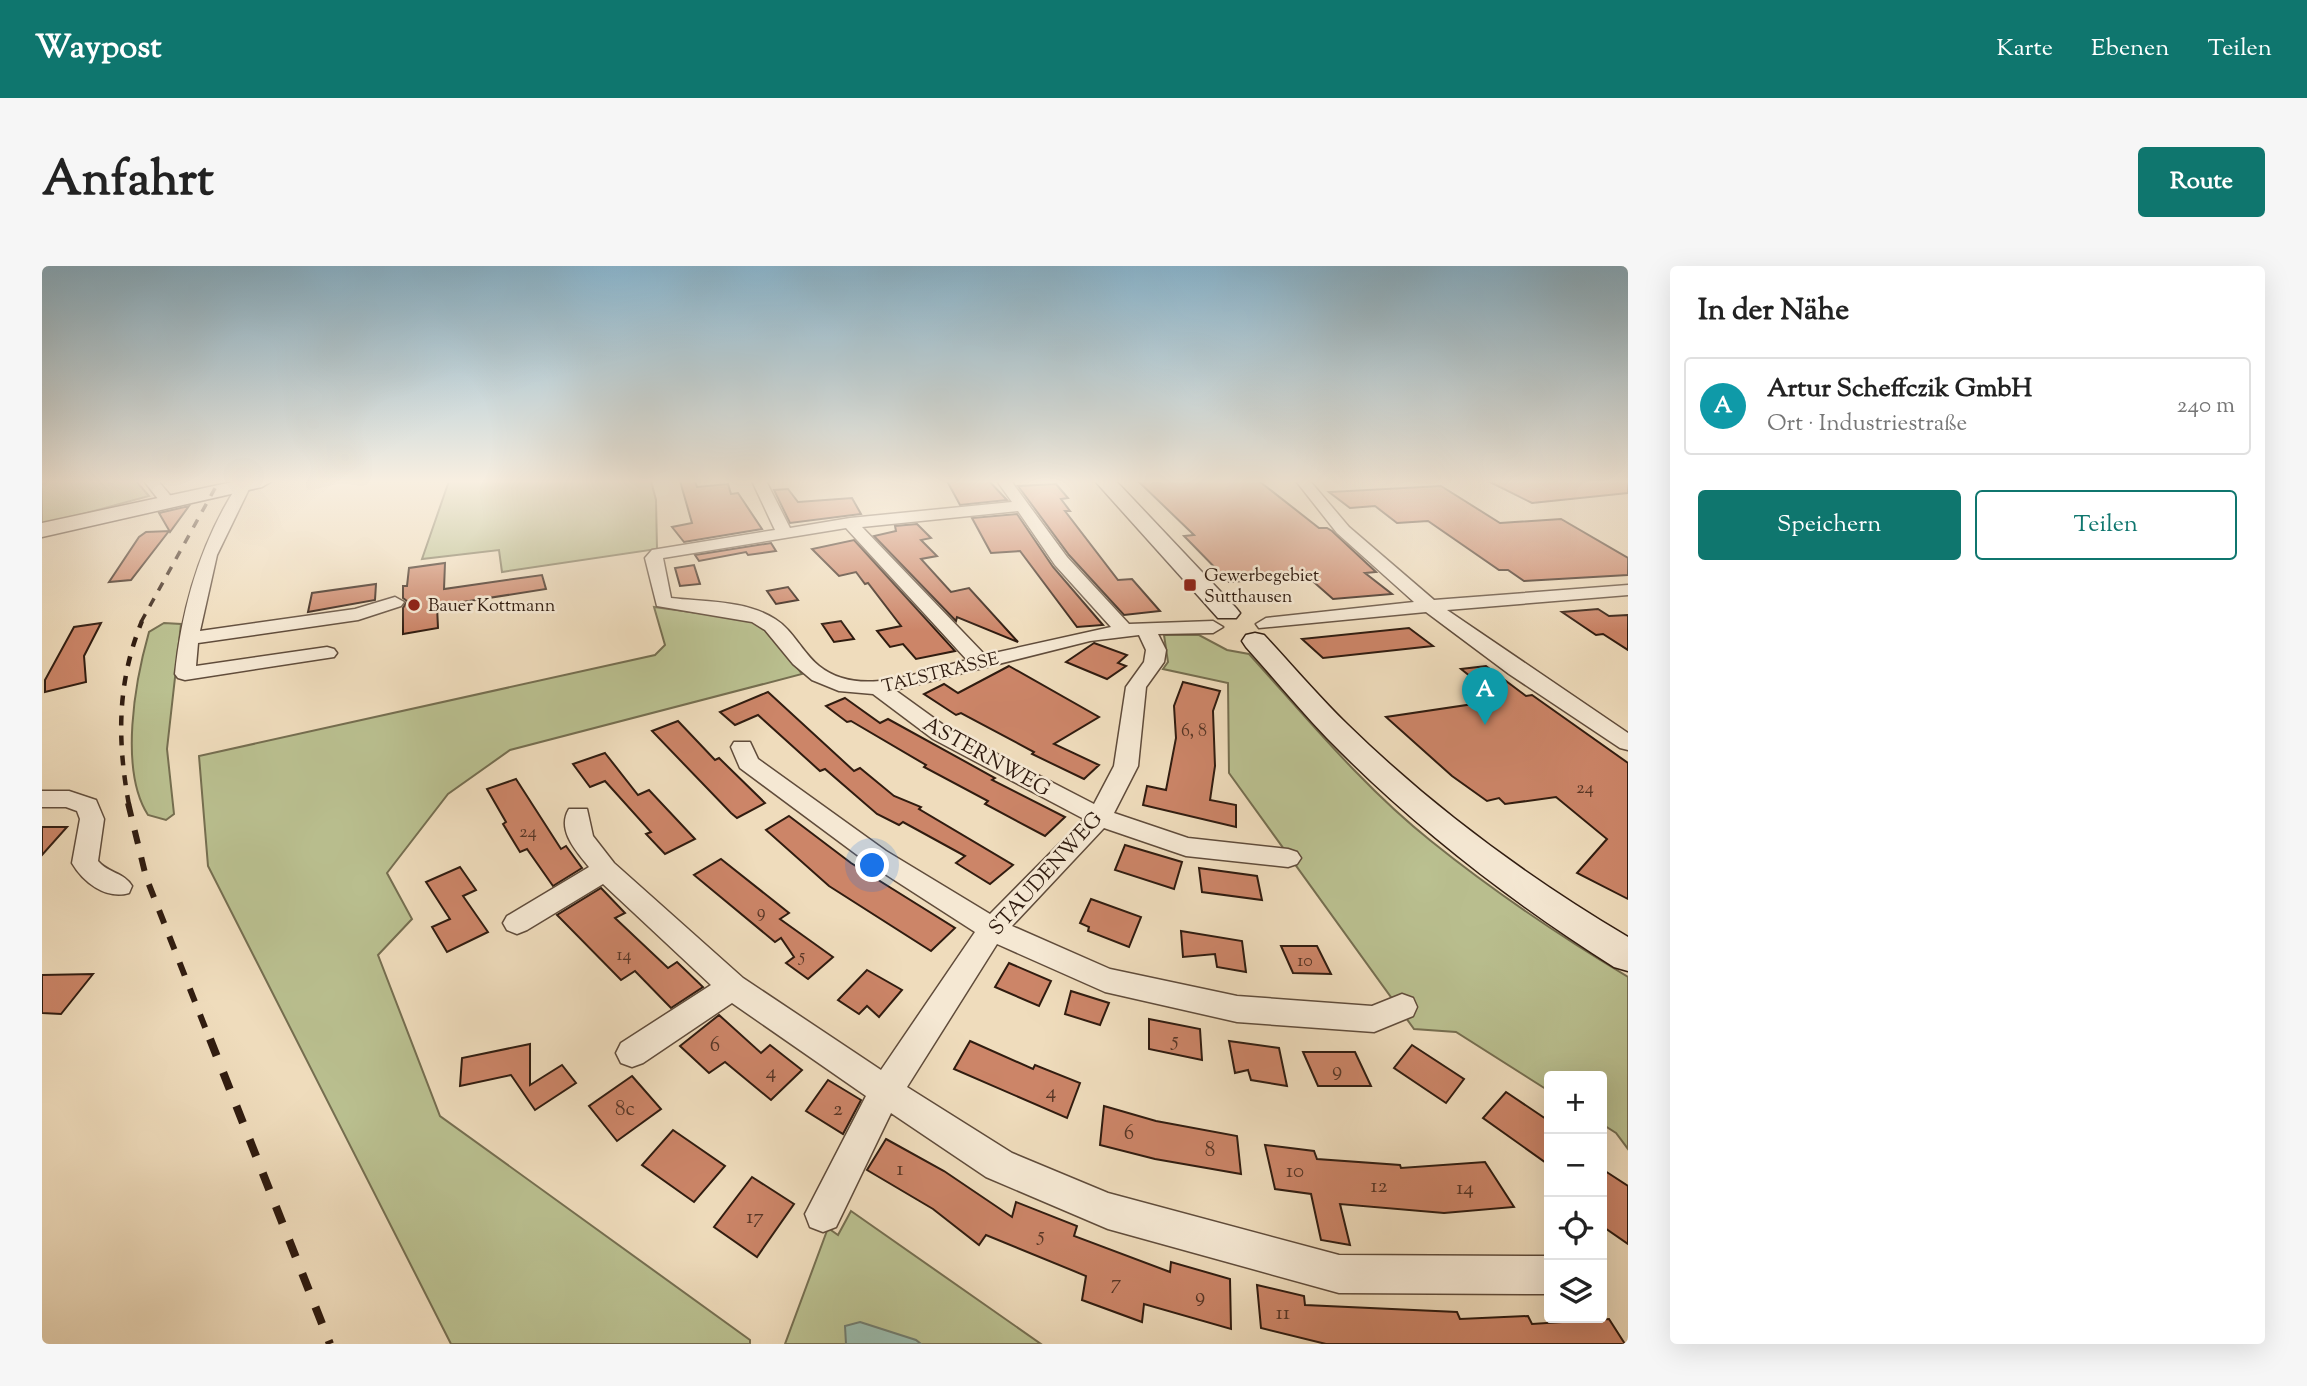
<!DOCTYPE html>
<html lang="de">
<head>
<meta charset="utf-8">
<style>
	:root { --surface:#fff; --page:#f6f6f6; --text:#222; --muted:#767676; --line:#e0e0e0; --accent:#0f766e }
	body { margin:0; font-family:"Sorts Mill Goudy",serif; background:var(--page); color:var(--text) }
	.controls { position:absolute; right:21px; bottom:21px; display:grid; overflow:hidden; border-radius:7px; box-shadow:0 7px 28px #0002 }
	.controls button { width:63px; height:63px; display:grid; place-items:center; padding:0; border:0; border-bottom:2px solid var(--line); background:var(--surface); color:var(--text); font:35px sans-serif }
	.you { position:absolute; left:831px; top:600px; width:24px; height:24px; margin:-18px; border:5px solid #fff; border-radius:50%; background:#1a73e8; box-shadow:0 0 0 10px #1a73e833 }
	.badge { display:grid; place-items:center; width:46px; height:46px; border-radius:50%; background:var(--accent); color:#fff; font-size:23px; font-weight:700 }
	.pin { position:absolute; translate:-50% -58px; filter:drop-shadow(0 2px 4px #0008) }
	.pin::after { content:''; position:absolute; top:37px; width:24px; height:21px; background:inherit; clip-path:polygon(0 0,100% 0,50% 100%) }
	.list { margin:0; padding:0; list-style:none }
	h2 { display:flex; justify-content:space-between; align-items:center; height:91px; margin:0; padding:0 28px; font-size:30px }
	h2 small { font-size:23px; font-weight:400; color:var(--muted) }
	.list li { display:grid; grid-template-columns:46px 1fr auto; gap:21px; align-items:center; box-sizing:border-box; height:98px; margin:0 14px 14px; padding:0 14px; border:2px solid var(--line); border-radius:7px }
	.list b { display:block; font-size:26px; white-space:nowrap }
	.list p { margin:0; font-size:23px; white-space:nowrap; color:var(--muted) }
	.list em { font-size:23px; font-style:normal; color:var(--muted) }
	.actions { display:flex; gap:14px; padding:21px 28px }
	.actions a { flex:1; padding:16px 0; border:2px solid var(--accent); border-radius:7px; text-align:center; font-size:24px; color:var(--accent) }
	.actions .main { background:var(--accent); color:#fff }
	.icon { flex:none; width:38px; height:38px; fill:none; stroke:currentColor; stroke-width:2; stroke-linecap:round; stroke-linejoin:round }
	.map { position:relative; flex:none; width:1586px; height:1078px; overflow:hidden; border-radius:7px }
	header { display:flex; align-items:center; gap:42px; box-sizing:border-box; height:98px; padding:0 35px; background:var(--accent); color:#fff }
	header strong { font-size:33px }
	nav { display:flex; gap:38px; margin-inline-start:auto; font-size:24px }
	.intro { display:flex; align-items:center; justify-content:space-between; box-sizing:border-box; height:168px; padding:0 42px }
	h1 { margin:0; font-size:49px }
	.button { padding:18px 32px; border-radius:7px; background:var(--accent); color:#fff; font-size:24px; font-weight:700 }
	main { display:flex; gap:42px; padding:0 42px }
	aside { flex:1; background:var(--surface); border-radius:7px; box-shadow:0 7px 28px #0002 }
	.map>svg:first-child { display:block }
	.green { fill:#bac090; stroke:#756e50; stroke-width:2 }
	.water { fill:#9abcae; stroke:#707c6f; stroke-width:2 }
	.building { fill:#cc8568; stroke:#301c10; stroke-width:2 }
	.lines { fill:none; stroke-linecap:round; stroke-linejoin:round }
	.street-casing { stroke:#604c3b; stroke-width:3 }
	.secondary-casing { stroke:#301c10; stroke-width:3 }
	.street { fill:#f5e8d3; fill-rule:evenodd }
	.secondary { fill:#f5e8d3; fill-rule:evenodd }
	.rail-far3 { stroke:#301c10; stroke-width:3.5; stroke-dasharray:9 9; stroke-linecap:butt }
	.rail-far2 { stroke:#301c10; stroke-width:4.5; stroke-dasharray:10 10; stroke-linecap:butt }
	.rail-far1 { stroke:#301c10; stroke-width:6; stroke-dasharray:14 14; stroke-linecap:butt }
	.rail { stroke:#301c10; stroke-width:8; stroke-dasharray:18 18; stroke-linecap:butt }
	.poi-dot { fill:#8f2418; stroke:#f5e8d3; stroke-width:2.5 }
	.labels { text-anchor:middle; stroke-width:5; stroke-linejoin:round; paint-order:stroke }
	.far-poi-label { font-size:18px; fill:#301c10; stroke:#f5e8d3; text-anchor:start }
	.far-street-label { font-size:18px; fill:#301c10; stroke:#f5e8d3 }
	.number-label { font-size:18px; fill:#573626 }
	.street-label { font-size:21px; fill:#301c10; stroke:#f5e8d3 }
	.near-number-label { font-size:21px; fill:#573626 }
</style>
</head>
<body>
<header>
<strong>Waypost</strong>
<nav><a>Karte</a><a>Ebenen</a><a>Teilen</a></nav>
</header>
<div class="intro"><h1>Anfahrt</h1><a class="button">Route</a></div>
<main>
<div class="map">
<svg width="1586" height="1078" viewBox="0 0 1586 1078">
	<rect width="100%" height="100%" fill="#efdcbc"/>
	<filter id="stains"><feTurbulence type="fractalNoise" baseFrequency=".00286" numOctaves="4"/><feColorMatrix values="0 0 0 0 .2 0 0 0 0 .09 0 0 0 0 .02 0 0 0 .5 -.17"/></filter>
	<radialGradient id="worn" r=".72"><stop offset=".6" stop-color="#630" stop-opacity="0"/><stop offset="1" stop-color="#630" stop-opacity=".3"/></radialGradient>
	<g class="green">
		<polygon points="0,215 94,215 107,230 0,259"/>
		<polygon points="407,215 609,215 614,234 615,283 460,306 457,284 380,293"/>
		<polygon points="612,341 708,354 723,361 760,408 468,484 406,528 345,607 370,653 336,689 398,850 708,1074 708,1078 409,1078 166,600 157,490 613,389 623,379"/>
		<path d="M122,357L139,358L125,483L132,548L124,554L106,549C77,504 93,415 107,366Z"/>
		<path d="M1122,369H1157L1185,384L1207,388C1265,452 1321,521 1389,575C1451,625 1518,670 1586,711V883L1574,867L1560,858V810H1507V825L1414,766L1372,763L1187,507L1186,417L1121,403L1126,396Z"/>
		<polygon points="809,945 999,1078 743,1078 786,962 796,969"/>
	</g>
	<polygon class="water" points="818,1056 874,1074 879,1078 804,1078 803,1060"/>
	<g class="building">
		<polygon points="638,215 653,215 655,221 686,218 689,228 696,227 720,263 642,276 630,261 650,257"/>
		<polygon points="905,215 947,215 965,234 918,239"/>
		<polygon points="1096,215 1217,215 1277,262 1285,262 1290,265 1334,306 1323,307 1350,328 1291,333 1266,311 1187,316 1142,270 1152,269"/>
		<polygon points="1446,215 1586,215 1586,227 1490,237"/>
		<polygon points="1014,218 1026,232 1019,233 1028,245 1023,245 1076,314 1090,313 1118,345 1082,349 1027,289 976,220"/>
		<polygon points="1399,220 1458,257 1519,253 1586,292 1586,309 1482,315 1466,304 1457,304 1386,255 1355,257 1333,240 1308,242 1287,226"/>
		<polygon points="746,223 756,236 810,232 819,248 748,257 732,224"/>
		<polygon points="147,240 128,266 117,247"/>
		<polygon points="975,248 1011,301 1061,359 1035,361 978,285 949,287 930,252"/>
		<polygon points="875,258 889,272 879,274 895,290 879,293 909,326 927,322 976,376 915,351 914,355 832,270 854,265 853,260"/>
		<polygon points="127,265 89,314 67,316 97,271 104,266"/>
		<polygon points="812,274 913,385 874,393 861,378 848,381 835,365 859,360 826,317 823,318 814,306 797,310 770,283"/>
		<polygon points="729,277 734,285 706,289 704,286 657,295 653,289"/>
		<polygon points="403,297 402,323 500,309 504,323 395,340 396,362 361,368 361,342 365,335 361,332 361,320 365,320 367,302"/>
		<polygon points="652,299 658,318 638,320 633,302"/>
		<polygon points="334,318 333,334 266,346 270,327"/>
		<polygon points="746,321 756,334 734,338 725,325"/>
		<polygon points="1556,343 1567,350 1586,349 1586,384 1561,368 1554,369 1520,346"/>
		<polygon points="799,355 812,373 792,376 780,358"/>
		<polygon points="59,357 42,390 44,416 3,426 3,414 32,361"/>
		<polygon points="1367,362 1391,380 1281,392 1260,373"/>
		<polygon points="1052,377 1085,389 1076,397 1084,400 1065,413 1024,396"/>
		<polygon points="967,400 1057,451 1012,478 1057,499 1042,513 990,488 992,486 919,447 914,449 882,428 902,418 916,427"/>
		<polygon points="1444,400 1484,430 1490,429 1586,497 1586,633 1535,607 1565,573 1514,531 1463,538 1457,532 1445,535 1410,510 1344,451 1458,434 1419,403"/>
		<polygon points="1141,416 1178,425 1171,445 1173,500 1168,534 1194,539 1194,561 1101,539 1105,520 1124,524 1134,472 1132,440"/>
		<polygon points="726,426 812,505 818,502 852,530 879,541 877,543 971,599 948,618 914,597 923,590 861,556 857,559 835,548 783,503 778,505 716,449 693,459 678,446"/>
		<polygon points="803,432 838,457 846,453 953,512 950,514 1023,551 1003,570 943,538 946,535 882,501 884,499 809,455 805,456 784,440"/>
		<polygon points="636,455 673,494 677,492 723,537 695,552 689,547 610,465"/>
		<polygon points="563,487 596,529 607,524 653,573 623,588 604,568 609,566 563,515 548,521 531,498"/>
		<polygon points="474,513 519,583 524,580 540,602 511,620 485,583 478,586 461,558 464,556 445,523"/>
		<polygon points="747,550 809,597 913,662 889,685 787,620 724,564"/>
		<polygon points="0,561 25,561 0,589"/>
		<polygon points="1083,579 1140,596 1132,623 1073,604"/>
		<polygon points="679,593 747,647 738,653 791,691 766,713 744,697 752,691 739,672 733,676 652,609"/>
		<polygon points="418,601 434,624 421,630 446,666 405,686 390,661 408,653 384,616"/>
		<polygon points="1157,602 1215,610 1220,634 1160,626"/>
		<polygon points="559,622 583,647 573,652 626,702 635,696 661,721 629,742 593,705 579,714 515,649"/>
		<polygon points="1049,633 1099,651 1087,681 1046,665 1047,661 1038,657"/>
		<polygon points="1139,665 1200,675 1204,706 1175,701 1173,688 1141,691"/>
		<polygon points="1239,680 1275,680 1289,708 1251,707"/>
		<polygon points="967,697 1009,715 997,740 953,721"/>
		<polygon points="825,704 860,724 837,751 825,740 817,748 796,734"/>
		<polygon points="51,708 19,748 0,747 0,709"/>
		<polygon points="1029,725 1067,737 1058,759 1023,748"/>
		<polygon points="677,749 719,787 728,779 760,804 729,834 683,796 667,807 638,780"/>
		<polygon points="1107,753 1158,763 1160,794 1107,783"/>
		<polygon points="928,775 991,803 993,799 1038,817 1025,852 912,803"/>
		<polygon points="1187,775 1237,782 1245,820 1209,814 1206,804 1193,807"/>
		<polygon points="488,778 488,819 520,799 534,817 493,844 469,809 418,820 420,792"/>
		<polygon points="1370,779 1422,813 1404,837 1352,802"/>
		<polygon points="1261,786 1313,786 1329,820 1276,820"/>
		<polygon points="590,810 619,843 575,875 547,840"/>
		<polygon points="786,814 819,834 801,868 764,845"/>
		<polygon points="1464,826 1507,855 1507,899 1441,852"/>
		<polygon points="1062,840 1114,855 1195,870 1199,908 1113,893 1058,879"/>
		<polygon points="631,864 683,900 652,936 600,899"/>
		<polygon points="844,873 902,905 970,951 974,936 1035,960 1032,970 1128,1006 1129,996 1188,1013 1189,1063 1102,1038 1100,1056 1040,1034 1044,1010 944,969 937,979 891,943 825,904"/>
		<polygon points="1223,879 1272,885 1275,893 1358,899 1359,902 1443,896 1472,941 1402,947 1298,938 1308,979 1279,974 1269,928 1233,923"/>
		<polygon points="1560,903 1586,920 1586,978 1560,960"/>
		<polygon points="710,911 752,938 715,991 672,961"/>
		<polygon points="1215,1019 1262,1030 1263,1039 1415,1046 1418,1053 1486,1050 1490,1058 1567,1053 1583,1078 1284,1078 1219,1062"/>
	</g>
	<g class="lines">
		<g class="street-casing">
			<g id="street">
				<polygon points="102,215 116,215 133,235 130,238 120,238"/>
				<path d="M198,215L203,216L207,223L175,289L158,365L313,343L353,331L362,336L359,340L316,354L156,377L154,400L285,381L292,383L295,387L292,391L143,414L136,412L133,408C140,342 157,281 193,223L191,219Z"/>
				<path d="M710,215H724L748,262L808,252L970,236L955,215H969L1025,291L1087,358L1171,355L1181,361L1171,367L1116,368L1124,384L1122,396L1104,421L1096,500L1072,547L1146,572L1246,583L1255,586L1259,592L1255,598L1246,601L1144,590L1062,562L970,660L1068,703L1195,730L1330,740L1360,728L1371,732L1375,741L1371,750L1332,766L1195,756L1063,726L955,678L865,821L970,887L1066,927L1297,989L1507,990V1028L1297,1027L1066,963L944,911L849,847L794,961L781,966L768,961L763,948L824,830L690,737L601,797L590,801L579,797L574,787L579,777L669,719L561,618L485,664L475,668L465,664L461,657L465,650L547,601C535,586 514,564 527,543H545L551,570L572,597L701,712L839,804L933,666L826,597L698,502L689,481L692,476H708L716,493L844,585L948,648L1042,553L891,473L831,428L797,425L770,414L751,398L723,364L710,356L615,340L603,292L610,284L733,264ZM976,245L1013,299L1069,361L943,389L820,261ZM804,262L925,394C879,405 818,433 777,400C760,386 751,364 733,353C704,334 662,336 629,332L621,292ZM1097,369L1104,384L1102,396L1084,421L1072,500L1052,538L907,463L853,424L1048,375Z"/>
				<polygon points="1254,215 1268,215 1307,261 1392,334 1586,319 1586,329 1405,344 1586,467 1586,484 1578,482 1467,408 1384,346 1217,362 1214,358 1224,352 1372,336 1295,267"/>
				<path d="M0,525H27L54,534L62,553L56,595C66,607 83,607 90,620L87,627C64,634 41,616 30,597L38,553L35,545L24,541H0Z"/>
			</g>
		</g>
		<g class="secondary-casing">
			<g id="secondary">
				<polygon points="195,215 230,215 220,221 0,271 0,257"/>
				<polygon points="1053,215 1074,215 1194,342 1198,347 1194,352 1176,352"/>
				<path d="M1213,367L1222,369C1250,399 1277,431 1306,459C1390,541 1485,611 1586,671V705L1572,701C1468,635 1371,560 1285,472C1257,443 1231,411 1204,381L1200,375L1204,369Z"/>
			</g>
		</g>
		<use href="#street" class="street"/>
		<use href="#secondary" class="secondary"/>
		<polyline class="rail-far3" points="99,356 177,215"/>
		<path class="rail-far2" d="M87,539C75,474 75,416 100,355"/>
		<polyline class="rail-far1" points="86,537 104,611 168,774"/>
		<polyline class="rail" points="168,773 288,1078"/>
	</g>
	<linearGradient id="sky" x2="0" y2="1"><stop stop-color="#89b7d1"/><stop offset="0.59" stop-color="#f8efe1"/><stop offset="1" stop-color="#f8efe1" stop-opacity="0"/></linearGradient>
	<rect width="1586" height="365" fill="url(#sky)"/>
	<g class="poi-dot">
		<rect x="1141" y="312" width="14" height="14" rx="3.5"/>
		<circle cx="372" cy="339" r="7"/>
	</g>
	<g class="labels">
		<g class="far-poi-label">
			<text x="1162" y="315">Gewerbegebiet<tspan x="1162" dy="21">Sutthausen</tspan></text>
			<text x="386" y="345">Bauer Kottmann</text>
		</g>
		<g class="far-street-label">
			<text transform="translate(898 406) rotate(-14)" y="6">TALSTRASSE</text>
		</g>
		<g class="number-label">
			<text x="1152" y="470">6, 8</text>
			<text x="1543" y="527">24</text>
			<text x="486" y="571">24</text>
			<text x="719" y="651">9</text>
			<text x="582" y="694">14</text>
			<text x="760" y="695">5</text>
			<text x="1263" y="700">10</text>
		</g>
		<g class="street-label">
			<text transform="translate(945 490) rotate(29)" y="7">ASTERNWEG</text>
			<text transform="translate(1003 607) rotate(-48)" y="7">STAUDENWEG</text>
		</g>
		<g class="near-number-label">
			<text x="1133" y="780">5</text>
			<text x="673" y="785">6</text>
			<text x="1295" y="810">9</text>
			<text x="729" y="812">4</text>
			<text x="1009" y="832">4</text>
			<text x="583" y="849">8c</text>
			<text x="796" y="849">2</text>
			<text x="1087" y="873">6</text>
			<text x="1168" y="890">8</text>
			<text x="858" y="909">1</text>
			<text x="1253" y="911">10</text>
			<text x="1337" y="926">12</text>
			<text x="1423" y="928">14</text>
			<text x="713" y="957">17</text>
			<text x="999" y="975">5</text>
			<text x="1074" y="1023">7</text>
			<text x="1158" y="1036">9</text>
			<text x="1241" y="1053">11</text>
		</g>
	</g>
	<rect width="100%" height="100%" filter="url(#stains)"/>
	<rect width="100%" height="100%" fill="url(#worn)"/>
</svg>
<div class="controls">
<button>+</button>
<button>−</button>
<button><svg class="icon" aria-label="locate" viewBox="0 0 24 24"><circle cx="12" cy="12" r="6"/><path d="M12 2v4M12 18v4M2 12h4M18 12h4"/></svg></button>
<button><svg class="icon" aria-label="layers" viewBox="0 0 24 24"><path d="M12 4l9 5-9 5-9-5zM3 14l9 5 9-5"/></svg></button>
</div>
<div class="you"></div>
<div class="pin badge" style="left:1443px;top:459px;background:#0f9aa8">A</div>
</div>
<aside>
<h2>In der Nähe<small></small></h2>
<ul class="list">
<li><span class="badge" style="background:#0f9aa8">A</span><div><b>Artur Scheffczik GmbH</b><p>Ort · Industriestraße</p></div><em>240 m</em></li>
</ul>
<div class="actions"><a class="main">Speichern</a><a>Teilen</a></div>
</aside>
</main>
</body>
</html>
